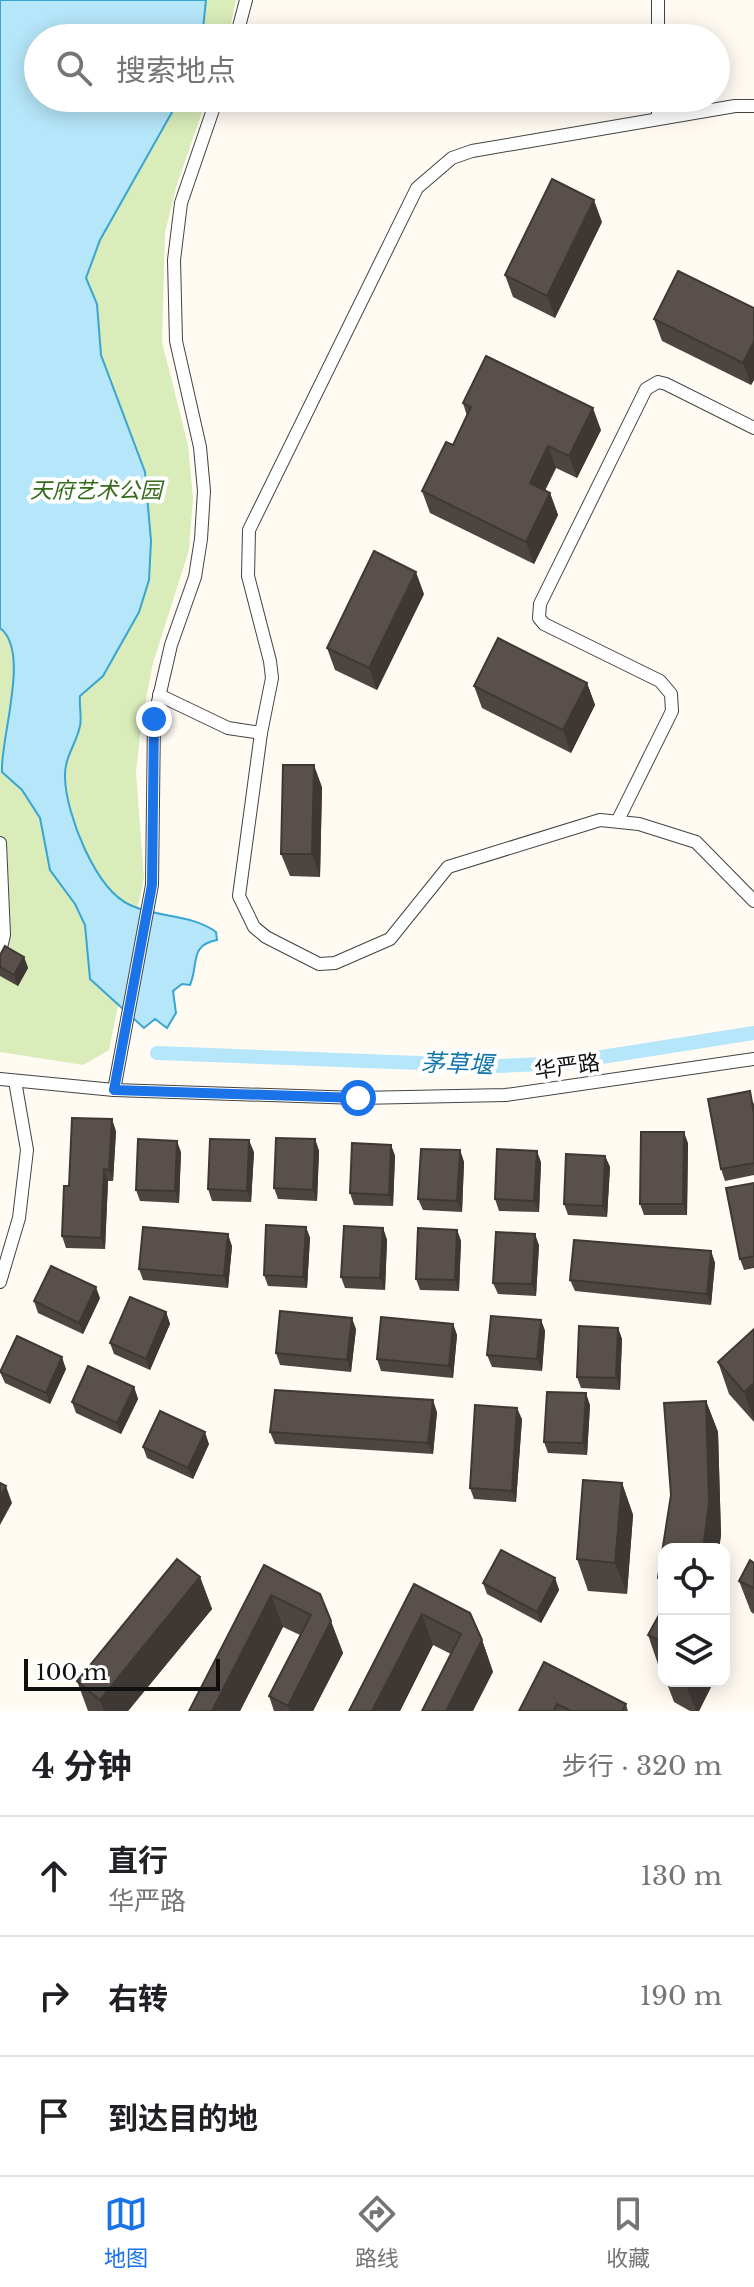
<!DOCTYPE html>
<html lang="zh">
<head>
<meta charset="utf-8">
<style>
	:root { --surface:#fff; --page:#f2f2f2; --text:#202124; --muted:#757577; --line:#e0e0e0; --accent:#1a73e8 }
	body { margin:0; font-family:"Libre Baskerville","Noto Sans SC",serif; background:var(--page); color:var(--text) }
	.controls { position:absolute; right:24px; bottom:24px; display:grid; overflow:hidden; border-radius:16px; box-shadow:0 4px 20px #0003 }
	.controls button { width:72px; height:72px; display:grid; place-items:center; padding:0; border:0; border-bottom:2px solid var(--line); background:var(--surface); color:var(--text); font:40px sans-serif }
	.scale { position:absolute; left:24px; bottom:20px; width:196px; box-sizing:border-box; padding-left:8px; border:4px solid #101010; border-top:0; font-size:22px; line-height:28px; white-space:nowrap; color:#101010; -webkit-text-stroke:6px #fff; paint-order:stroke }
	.stop { position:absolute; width:24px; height:24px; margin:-18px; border:6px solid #1a73e8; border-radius:50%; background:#fff }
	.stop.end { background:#1a73e8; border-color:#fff; box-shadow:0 2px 8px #0008 }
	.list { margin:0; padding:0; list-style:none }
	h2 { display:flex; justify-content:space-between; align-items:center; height:104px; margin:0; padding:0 32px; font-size:34px }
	h2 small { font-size:26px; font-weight:400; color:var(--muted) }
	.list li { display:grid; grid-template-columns:52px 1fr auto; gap:24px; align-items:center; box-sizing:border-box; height:120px; padding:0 32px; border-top:2px solid var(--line) }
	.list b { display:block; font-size:30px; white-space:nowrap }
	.list p { margin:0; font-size:26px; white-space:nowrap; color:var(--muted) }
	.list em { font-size:26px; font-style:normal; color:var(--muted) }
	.icon { flex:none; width:44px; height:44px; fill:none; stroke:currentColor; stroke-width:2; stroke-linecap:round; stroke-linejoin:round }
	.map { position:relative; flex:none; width:754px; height:1711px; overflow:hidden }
	.search { position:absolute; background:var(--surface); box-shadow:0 4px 20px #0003; left:24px; right:24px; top:24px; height:88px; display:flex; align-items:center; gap:20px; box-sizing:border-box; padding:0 28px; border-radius:44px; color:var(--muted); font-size:30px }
	.sheet { height:464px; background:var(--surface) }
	nav { display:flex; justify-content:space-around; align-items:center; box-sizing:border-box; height:112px; border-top:2px solid var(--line); background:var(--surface); font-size:22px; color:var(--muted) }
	nav a { display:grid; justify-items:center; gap:4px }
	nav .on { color:var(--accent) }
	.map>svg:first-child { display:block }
	.green { fill:#d9ecba }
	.water { fill:#b5e6f9; stroke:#39a5d3; stroke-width:2 }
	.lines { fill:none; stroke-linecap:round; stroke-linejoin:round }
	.canal { stroke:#b5e6f9; stroke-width:14 }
	.minor-casing { stroke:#434343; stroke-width:14 }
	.minor { stroke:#fff; stroke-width:12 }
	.wall { fill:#4d4541 }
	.shaded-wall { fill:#3e3835 }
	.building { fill:#59504c; stroke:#3e3835; stroke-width:2 }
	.route { stroke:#1a73e8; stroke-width:10 }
	.labels { text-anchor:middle; stroke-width:8; stroke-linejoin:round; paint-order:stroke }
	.park-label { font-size:22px; font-style:italic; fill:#356c1c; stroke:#fff }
	.street-label { font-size:22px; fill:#101010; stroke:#fff }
	.water-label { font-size:24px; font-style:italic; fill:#1276a9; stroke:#fff }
</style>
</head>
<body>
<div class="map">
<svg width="754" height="1711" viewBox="0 0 754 1711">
	<rect width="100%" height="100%" fill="#fffbf3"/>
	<polygon class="green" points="0,0 236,0 228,38 38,38 38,98 207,98 177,184 165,233 162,342 188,445 193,498 189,550 153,663 141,725 136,773 144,878 109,1050 83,1065 0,1052"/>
	<path class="water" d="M0,0H206L202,38H38V98H180L100,240L86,278L97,304L101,355L145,472L151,541L149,580L139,612L103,676L80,696C79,706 82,717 80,726C76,745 64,757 65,778C66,814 95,889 130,905C158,918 192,914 216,932L217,940C189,945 199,964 190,985L182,984L173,991L176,1013L167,1028L155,1019L144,1028L90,979L85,925L75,904L50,870L40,818L22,790L2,772C0,738 31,651 0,628Z"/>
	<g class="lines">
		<polyline class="canal" points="157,1053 498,1066 564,1063 754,1033"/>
		<g class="minor-casing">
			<g id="minor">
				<polyline points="658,0 658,38"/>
				<polyline points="236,38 246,0"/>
				<polyline points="658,98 658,119"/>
				<polyline points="754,106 735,106 472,151 452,158 417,188 249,530 248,576 270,661 272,678 261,733 239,896 254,927 266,937 319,964 335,963 390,939 448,867 600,820 639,824 696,842 754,901"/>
				<polyline points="159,695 228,728 261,733"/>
				<polyline points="618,820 672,711 671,694 660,681 544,624 539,618 540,604 646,389 658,382 666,384 754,428"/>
				<polyline points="0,843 4,935 0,952"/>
				<polyline points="0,1079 114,1090 358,1098 506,1095 754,1059"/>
				<polyline points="114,1090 152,885 154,719 171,645 195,577 201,539 204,491 200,447 176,341 174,260 181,203 217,98"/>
				<polyline points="0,1282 19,1218 27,1150 15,1081"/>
			</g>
		</g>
		<use href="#minor" class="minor"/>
	</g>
	<g class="wall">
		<polygon points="602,222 555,318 513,297 505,275"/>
		<polygon points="754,308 754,380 751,385 662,341 654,319"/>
		<polygon points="463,403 601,430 577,478 556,468 545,490 550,493 558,515 534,564 430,513 422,491 453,445 467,416"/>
		<polygon points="424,594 377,690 335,670 327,648"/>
		<polygon points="587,683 595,705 571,753 482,708 474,686"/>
		<polygon points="322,787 320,877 290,876 281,854"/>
		<polygon points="0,955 24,957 28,968 18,986 0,976"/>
		<polygon points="754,1102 754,1175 725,1181 721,1169"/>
		<polygon points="116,1131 113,1181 108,1181 105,1249 66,1248 62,1236 69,1186"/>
		<polygon points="315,1139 319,1151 317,1201 278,1199 274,1188"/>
		<polygon points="688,1143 687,1215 644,1215 640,1204"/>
		<polygon points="391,1145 395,1156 393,1206 354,1205 350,1193"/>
		<polygon points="460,1150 464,1162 462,1212 423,1210 418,1199"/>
		<polygon points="181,1152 179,1203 140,1201 136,1190"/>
		<polygon points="254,1152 251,1202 212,1201 208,1189"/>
		<polygon points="605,1156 610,1167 607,1217 568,1215 564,1204"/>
		<polygon points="541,1162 539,1212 499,1211 495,1199"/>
		<polygon points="754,1183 754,1268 744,1270 740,1259"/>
		<polygon points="306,1227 310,1238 307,1288 268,1286 264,1275"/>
		<polygon points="383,1228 387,1240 385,1290 345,1288 341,1277"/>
		<polygon points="457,1230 461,1241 459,1291 420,1290 416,1279"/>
		<polygon points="539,1245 536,1296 498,1294 493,1283"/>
		<polygon points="232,1246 228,1288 143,1280 139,1269"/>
		<polygon points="711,1251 715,1263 711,1305 575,1291 570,1280"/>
		<polygon points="100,1298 83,1334 38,1313 34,1301"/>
		<polygon points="166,1312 170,1324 150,1370 114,1354 110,1343"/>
		<polygon points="541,1320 545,1331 542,1371 492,1367 487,1355"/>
		<polygon points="453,1324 457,1335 453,1378 381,1371 377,1359"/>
		<polygon points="618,1328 622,1339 620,1390 581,1388 577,1377"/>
		<polygon points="356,1329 351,1372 280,1365 276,1353"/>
		<polygon points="754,1329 754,1422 729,1394 718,1362"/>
		<polygon points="66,1369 50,1404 5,1383 0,1372"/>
		<polygon points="134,1387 138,1399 121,1434 76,1413 72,1402"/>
		<polygon points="706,1401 718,1432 721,1535 719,1549 664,1549 664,1596 658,1578 671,1495 664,1403"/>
		<polygon points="590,1405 587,1455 548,1453 544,1442"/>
		<polygon points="437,1412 433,1454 275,1444 270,1432"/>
		<polygon points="522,1419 516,1502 474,1499 470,1488"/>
		<polygon points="209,1444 193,1479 147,1458 143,1447"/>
		<polygon points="622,1483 633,1515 627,1594 588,1591 577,1559"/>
		<polygon points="754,1563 754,1614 751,1612 739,1581"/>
		<polygon points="264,1565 320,1594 343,1653 313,1711 274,1711 269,1696 300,1635 283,1627 240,1711 189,1711"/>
		<polygon points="200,1577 212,1609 128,1711 88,1711 77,1681"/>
		<polygon points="555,1578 559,1590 541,1623 487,1594 483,1583"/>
		<polygon points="414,1584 482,1640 493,1672 451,1654 433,1645 400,1711"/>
		<polygon points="664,1617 664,1676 662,1670 663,1669 659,1667 648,1635"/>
		<polygon points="544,1662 626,1704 628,1711 519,1711"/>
		<polygon points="666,1681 714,1681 699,1711 690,1711 674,1702"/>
	</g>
	<g class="shaded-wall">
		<polygon points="594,200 602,222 555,318 547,296"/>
		<polygon points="754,341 754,380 751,385 743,363"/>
		<polygon points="593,408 601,430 577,478 569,456"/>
		<polygon points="548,446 556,468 538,505 530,483"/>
		<polygon points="550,493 558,515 534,564 526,542"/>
		<polygon points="416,572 424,594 377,690 369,668"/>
		<polygon points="587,683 595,705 571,753 563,730"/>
		<polygon points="314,765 322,787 320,877 312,854"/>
		<polygon points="24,957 28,968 18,986 14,975"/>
		<polygon points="112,1119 116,1131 113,1181 109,1170"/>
		<polygon points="684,1132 688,1143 687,1215 683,1204"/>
		<polygon points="315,1139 319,1151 317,1201 313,1190"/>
		<polygon points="249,1140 254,1152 251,1202 247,1191"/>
		<polygon points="177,1141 181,1152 179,1203 175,1191"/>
		<polygon points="391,1145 395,1156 393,1206 389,1195"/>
		<polygon points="460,1150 464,1162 462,1212 457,1201"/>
		<polygon points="537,1151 541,1162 539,1212 534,1201"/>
		<polygon points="605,1156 610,1167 607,1217 603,1206"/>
		<polygon points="104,1169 108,1181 105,1249 101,1238"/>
		<polygon points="306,1227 310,1238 307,1288 303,1277"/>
		<polygon points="383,1228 387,1240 385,1290 380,1278"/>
		<polygon points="457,1230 461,1241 459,1291 455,1280"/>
		<polygon points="228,1234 232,1246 228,1288 224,1276"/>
		<polygon points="535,1234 539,1245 536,1296 532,1284"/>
		<polygon points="711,1251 715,1263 711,1305 707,1294"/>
		<polygon points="96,1287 100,1298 83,1334 79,1323"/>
		<polygon points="166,1312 170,1324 150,1370 146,1359"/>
		<polygon points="352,1318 356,1329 351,1372 347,1360"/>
		<polygon points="541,1320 545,1331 542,1371 537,1359"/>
		<polygon points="453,1324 457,1335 453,1378 449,1366"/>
		<polygon points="618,1328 622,1339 620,1390 616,1378"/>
		<polygon points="62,1357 66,1369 50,1404 46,1393"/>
		<polygon points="754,1383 754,1420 744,1392"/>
		<polygon points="134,1387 138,1399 121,1434 117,1423"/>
		<polygon points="586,1393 590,1405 587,1455 583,1443"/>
		<polygon points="433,1400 437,1412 433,1454 428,1443"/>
		<polygon points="706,1401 718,1432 721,1535 719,1549 703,1549"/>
		<polygon points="517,1408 522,1419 516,1502 512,1491"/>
		<polygon points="205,1432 209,1444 193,1479 188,1468"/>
		<polygon points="622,1483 633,1515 627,1594 615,1563"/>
		<polygon points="6,1486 12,1503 0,1525 0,1497"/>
		<polygon points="200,1577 212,1609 128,1711 104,1711 100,1700"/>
		<polygon points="555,1578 559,1590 541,1623 537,1612"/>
		<polygon points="271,1595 283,1627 240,1711 212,1711"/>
		<polygon points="422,1614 433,1645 400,1711 372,1711"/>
		<polygon points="331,1621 343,1653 313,1711 290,1711 288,1706"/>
		<polygon points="482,1640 493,1672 473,1711 446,1711"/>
		<polygon points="724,1647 727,1656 724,1663"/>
		<polygon points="686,1681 714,1681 699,1711 696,1711 685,1683"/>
	</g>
	<g class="building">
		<polygon points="552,179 594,200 547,296 505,275"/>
		<polygon points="678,271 754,308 754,341 743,363 654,319"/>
		<polygon points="486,356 593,408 569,456 548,446 530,483 550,493 526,542 422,491 446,442 453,445 471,407 463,403"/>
		<polygon points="374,551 416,572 369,668 327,648"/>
		<polygon points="498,638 587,683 563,730 474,686"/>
		<polygon points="283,765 314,765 312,854 281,854"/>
		<polygon points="5,946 24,957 14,975 0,967 0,955"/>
		<polygon points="750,1091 754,1114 754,1163 721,1169 708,1099"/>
		<polygon points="72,1118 112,1119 109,1170 104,1169 101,1238 62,1236 64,1186 69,1186"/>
		<polygon points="641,1132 684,1132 683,1204 640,1204"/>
		<polygon points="276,1138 315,1139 313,1190 274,1188"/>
		<polygon points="138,1139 177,1141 175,1191 136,1190"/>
		<polygon points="210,1139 249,1140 247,1191 208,1189"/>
		<polygon points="352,1143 391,1145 389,1195 350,1193"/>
		<polygon points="421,1149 460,1150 457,1201 418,1199"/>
		<polygon points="497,1149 537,1151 534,1201 495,1199"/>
		<polygon points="566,1154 605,1156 603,1206 564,1204"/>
		<polygon points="754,1183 754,1256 740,1259 726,1188"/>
		<polygon points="266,1225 306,1227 303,1277 264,1275"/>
		<polygon points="344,1226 383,1228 380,1278 341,1277"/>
		<polygon points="143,1227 228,1234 224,1276 139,1269"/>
		<polygon points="418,1228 457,1230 455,1280 416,1279"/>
		<polygon points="496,1232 535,1234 532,1284 493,1283"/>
		<polygon points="574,1240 711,1251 707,1294 570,1280"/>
		<polygon points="51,1266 96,1287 79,1323 34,1301"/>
		<polygon points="130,1297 166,1312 146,1359 110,1343"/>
		<polygon points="280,1311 352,1318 347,1360 276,1353"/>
		<polygon points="491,1316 541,1320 537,1359 487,1355"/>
		<polygon points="381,1317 453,1324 449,1366 377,1359"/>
		<polygon points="579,1326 618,1328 616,1378 577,1377"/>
		<polygon points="754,1329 754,1383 744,1392 718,1362"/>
		<polygon points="17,1336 62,1357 46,1393 0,1372"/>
		<polygon points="88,1366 134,1387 117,1423 72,1402"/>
		<polygon points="275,1390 433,1400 428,1443 270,1432"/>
		<polygon points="547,1392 586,1393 583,1443 544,1442"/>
		<polygon points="706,1401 709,1503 703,1549 664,1549 664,1579 658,1578 671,1495 664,1403"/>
		<polygon points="475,1405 517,1408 512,1491 470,1488"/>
		<polygon points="160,1411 205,1432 188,1468 143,1447"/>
		<polygon points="583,1480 622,1483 615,1563 577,1559"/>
		<polygon points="0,1483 6,1486 0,1497"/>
		<polygon points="501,1550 555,1578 537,1612 483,1583"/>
		<polygon points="177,1559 200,1577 100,1700 77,1681"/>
		<polygon points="750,1560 754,1563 754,1588 739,1581"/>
		<polygon points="264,1565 320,1594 331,1621 288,1706 269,1696 311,1615 271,1595 212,1711 189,1711"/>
		<polygon points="414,1584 470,1613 482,1640 446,1711 422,1711 461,1634 422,1614 372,1711 349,1711"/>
		<polygon points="659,1615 664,1617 664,1643 648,1635"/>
		<polygon points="544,1662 626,1704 622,1711 571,1711 557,1704 554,1711 519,1711"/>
	</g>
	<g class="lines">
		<polyline class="route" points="154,719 152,885 114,1090 358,1098"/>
	</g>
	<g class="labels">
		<g class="park-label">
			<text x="96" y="498">天府艺术公园</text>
		</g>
		<g class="street-label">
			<text transform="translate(567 1066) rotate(-8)" y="8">华严路</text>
		</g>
		<g class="water-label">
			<text transform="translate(457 1064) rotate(2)" y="8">茅草堰</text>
		</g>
	</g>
</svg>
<div class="controls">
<button><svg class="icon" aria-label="locate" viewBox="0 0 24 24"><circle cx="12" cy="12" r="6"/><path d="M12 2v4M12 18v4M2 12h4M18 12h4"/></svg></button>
<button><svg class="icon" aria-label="layers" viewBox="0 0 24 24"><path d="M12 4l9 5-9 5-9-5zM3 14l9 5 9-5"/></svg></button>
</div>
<div class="scale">100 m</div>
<div class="stop" style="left:358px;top:1098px"></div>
<div class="stop end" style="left:154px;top:719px"></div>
<div class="search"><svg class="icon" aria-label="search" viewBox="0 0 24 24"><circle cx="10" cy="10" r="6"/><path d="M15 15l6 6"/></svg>搜索地点</div>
</div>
<section class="sheet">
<h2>4 分钟<small>步行 · 320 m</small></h2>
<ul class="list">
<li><svg class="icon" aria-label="ahead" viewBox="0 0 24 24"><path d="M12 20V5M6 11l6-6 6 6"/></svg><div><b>直行</b><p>华严路</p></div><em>130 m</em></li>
<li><svg class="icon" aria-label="right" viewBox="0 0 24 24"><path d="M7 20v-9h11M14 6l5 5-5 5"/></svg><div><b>右转</b></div><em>190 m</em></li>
<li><svg class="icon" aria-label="arrive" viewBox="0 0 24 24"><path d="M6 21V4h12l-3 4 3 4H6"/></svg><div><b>到达目的地</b></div></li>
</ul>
</section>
<nav>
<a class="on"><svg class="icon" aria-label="map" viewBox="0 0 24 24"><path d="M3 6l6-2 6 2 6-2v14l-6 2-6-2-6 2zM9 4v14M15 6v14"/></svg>地图</a>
<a><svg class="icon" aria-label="directions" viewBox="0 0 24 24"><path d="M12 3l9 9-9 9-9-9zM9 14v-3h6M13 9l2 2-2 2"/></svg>路线</a>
<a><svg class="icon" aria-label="saved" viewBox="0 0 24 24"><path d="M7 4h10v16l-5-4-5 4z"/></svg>收藏</a>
</nav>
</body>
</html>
